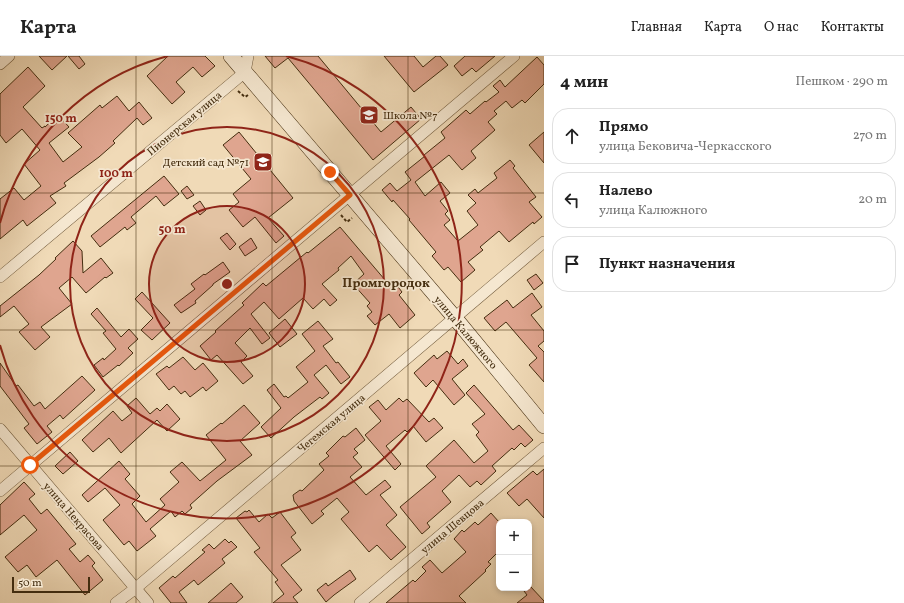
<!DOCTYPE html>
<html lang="ru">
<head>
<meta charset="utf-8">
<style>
	:root { --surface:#fff; --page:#f6f6f6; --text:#222; --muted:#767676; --line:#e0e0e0 }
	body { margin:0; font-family:Vollkorn,serif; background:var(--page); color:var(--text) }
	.controls { position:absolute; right:12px; bottom:12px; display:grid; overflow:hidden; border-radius:8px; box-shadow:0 2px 6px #0003 }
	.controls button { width:36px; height:36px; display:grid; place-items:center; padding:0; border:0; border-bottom:1px solid var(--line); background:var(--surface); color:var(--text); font:20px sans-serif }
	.scale { position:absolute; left:12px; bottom:10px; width:78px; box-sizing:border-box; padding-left:4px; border:2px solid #442d0f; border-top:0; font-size:11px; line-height:14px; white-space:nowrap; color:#442d0f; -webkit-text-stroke:3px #f5e7d0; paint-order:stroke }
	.stop { position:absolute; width:12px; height:12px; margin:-9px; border:3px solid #ea580c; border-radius:50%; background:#fff }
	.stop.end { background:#ea580c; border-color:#fff; box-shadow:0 1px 4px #0008 }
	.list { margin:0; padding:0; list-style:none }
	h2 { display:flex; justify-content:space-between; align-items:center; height:52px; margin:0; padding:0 16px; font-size:17px }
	h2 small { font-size:13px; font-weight:400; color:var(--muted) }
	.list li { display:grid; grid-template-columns:26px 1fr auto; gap:12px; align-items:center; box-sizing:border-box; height:56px; margin:0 8px 8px; padding:0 8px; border:1px solid var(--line); border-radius:16px }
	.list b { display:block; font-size:15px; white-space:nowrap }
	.list p { margin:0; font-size:13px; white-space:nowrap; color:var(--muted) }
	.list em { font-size:13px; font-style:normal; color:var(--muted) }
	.icon { flex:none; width:22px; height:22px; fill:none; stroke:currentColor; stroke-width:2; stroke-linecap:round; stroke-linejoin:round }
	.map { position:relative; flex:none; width:544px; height:547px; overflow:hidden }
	header { display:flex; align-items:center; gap:24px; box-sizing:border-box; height:56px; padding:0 20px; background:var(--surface); border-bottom:1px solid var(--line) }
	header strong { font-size:19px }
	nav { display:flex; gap:22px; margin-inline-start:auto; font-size:14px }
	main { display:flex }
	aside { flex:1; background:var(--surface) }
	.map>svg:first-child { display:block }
	.building { fill:#dfa58f; stroke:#442d0f }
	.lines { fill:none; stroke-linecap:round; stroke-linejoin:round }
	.street-casing { stroke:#6f5839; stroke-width:12 }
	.secondary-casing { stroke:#442d0f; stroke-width:16 }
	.path { stroke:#442d0f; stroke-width:2; stroke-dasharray:3 2; stroke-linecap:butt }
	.street { stroke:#f5e7d0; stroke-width:11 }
	.secondary { stroke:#f5e7d0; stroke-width:15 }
	.route { stroke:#ea580c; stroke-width:5 }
	.grid { fill:none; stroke:#442d0f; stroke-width:1; stroke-opacity:0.55 }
	.ring { fill:none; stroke:#8f2418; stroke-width:2 }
	.labels { text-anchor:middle; stroke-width:3.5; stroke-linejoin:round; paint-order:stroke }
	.poi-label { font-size:11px; fill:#442d0f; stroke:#f5e7d0; text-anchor:start }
	.street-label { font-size:11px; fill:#442d0f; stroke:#f5e7d0 }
	.quarter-label { font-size:13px; font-weight:bold; fill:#442d0f; stroke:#f5e7d0 }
	.centre { fill:#8f2418; stroke:#f5e7d0; stroke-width:2 }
	.ring-label { font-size:12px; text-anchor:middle; font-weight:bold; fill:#8f2418; stroke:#f5e7d0; stroke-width:3.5; stroke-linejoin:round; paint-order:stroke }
</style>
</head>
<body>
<header>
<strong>Карта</strong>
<nav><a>Главная</a><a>Карта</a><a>О нас</a><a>Контакты</a></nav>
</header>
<main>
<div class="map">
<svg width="544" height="547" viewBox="0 0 544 547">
	<rect width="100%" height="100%" fill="#f0dab7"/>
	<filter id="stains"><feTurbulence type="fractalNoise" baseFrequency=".005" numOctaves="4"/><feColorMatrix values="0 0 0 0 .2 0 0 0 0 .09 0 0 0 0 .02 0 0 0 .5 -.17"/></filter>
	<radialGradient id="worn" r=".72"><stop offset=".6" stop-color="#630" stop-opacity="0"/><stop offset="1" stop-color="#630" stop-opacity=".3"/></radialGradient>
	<g class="building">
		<polygon points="39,0 67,0 52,14"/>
		<polygon points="68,0 79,0 85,8 79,13"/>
		<polygon points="168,0 205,0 215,10 202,21 193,11 176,26 185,36 172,48 147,20"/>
		<polygon points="265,0 318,0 381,76 411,51 421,63 373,104 288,2 275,12"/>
		<polygon points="384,0 414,0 423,11 436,0 440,0 448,9 414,36"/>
		<polygon points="465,0 495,0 476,16 472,12 462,20 454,10"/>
		<polygon points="537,1 544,9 544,28 525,47 522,44 512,52 506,45 494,55 497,58 488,66 495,74 471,95 476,102 462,114 449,99 415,126 425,140 441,126 450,137 440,145 448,155 445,158 450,164 444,169 458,185 478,169 467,155 476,147 468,139 475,133 478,137 497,122 494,117 510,104 515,110 513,112 536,141 529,146 542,161 534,168 533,166 509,186 499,175 480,191 483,194 468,206 475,214 461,226 448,211 444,214 432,200 436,196 409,164 410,163 393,144 392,146 382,134 390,127 397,135 411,124 405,116 425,100 424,99 445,82 441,76 466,54 470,58 485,45 486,46 499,36 493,30 500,24 505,31"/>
		<polygon points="28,11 45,30 23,51 42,72 45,70 45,71 58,59 69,71 49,87 63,106 82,91 68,77 100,49 102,52 117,40 129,55 139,46 152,62 143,69 137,62 113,85 115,87 99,101 64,127 66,130 50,140 56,147 27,170 23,164 0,183 0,143 14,132 24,144 41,130 24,108 40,94 22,73 6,87 0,79 0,38"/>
		<polygon points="239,76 293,142 268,162 284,180 276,187 255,161 243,171 229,154 239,146 233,138 251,123 223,89"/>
		<polygon points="544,76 544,107 529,89"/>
		<polygon points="164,120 179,138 164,150 156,140 131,161 136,167 127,174 125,171 100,191 91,180"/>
		<polygon points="187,130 194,139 187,143 181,135"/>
		<polygon points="200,145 206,154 200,159 193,150"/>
		<polygon points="340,171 391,231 395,227 402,236 399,239 415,259 400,272 389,258 375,269 367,260 372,256 367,250 370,247 353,228 364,218 351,200 338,212 339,214 322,228 337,244 330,250 324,243 313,253 303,242 279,263 264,246 251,258 270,282 262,288 250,272 235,287 247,300 241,306 253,320 243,328 217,299 211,304 200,290 216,276 215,275 244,249 242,247 263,227 266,230 307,196 308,197"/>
		<polygon points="227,177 236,188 230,194 220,182"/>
		<polygon points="251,182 257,192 245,200 239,191"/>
		<polygon points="73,185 82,195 83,217 101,202 113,217 106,222 105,221 86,237 72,221 59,232 72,248 41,271 50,281 35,294 19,276 29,268 14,250 0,261 0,250 39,219 56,203 55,202"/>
		<polygon points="223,206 230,216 213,228 213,229 195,245 196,247 181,257 174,249 195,233 191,228 204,218 205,219"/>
		<polygon points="536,218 543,227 534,234 527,224"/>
		<polygon points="142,236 170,267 152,284 141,274 153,262 135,243"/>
		<polygon points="532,237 542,251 531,259 544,275 544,285 538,290 544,296 544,326 529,309 537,302 506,266 495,275 484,262 507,244 513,252"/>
		<polygon points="97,252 121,281 129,273 138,283 128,292 133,297 119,310 118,309 103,321 94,309 103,302 104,304 116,293 103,277 106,275 91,258"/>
		<polygon points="285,263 297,278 280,291 269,277"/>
		<polygon points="318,265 333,283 323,290 336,307 338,306 350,321 341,328 326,309 314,319 329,337 322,343 320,341 294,361 271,382 261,371 281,352 267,334 274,328 284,341 286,340 288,342 308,326 296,311 315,295 302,278"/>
		<polygon points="447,295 458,308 463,303 468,310 452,323 465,339 454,349 433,324 426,331 414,317 434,299 437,303"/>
		<polygon points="183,301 195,314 203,307 218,325 206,335 203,331 190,341 185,335 181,338 174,330 169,334 156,318 167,310 169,312"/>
		<polygon points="0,307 16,330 18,329 34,350 40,346 45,353 82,320 95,334 63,363 60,359 47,370 52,376 37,388 24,372 29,368 0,330"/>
		<polygon points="474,329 513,374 519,369 533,384 525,391 521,387 514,394 512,392 492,410 496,415 481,429 477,425 470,431 459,419 442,435 451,446 427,467 430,471 422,478 400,451 436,421 426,410 454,384 474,407 488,395 476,379 479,376 472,368 485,358 466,337"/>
		<polygon points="136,342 150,358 157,352 160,355 167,348 180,363 167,375 157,364 121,397 109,382 93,396 82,384 113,355 122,365 132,357 127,350"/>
		<polygon points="399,342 403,346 407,343 429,366 434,362 443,372 426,386 413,370 407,376 405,374 386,390 401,408 395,414 365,379 381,365 369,351 378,344 386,354"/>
		<polygon points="244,349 260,367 240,385 252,399 217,425 190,449 192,452 185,458 182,455 175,461 171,455 150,473 156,480 137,495 129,485 124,489 103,464 120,449 105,432 88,446 82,439 119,405 130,418 125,423 140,440 132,448 146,466 165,449 160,443 179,426 170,416 182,406 200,425 226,404 206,379 221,367 222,368"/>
		<polygon points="356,372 365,384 354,393 358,397 353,401 362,411 350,421 366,439 385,424 391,431 380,439 397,459 386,469 406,491 391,504 377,489 369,496 341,463 349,456 337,442 321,455 324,458 312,468 294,445 293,439 300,434 302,435 324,414 319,408 329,400 326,397 343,380 345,381"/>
		<polygon points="70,396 78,405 63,418 55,410"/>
		<polygon points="544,413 544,462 527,443 519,450 507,437 533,415 537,419"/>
		<polygon points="24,426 35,438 29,443 41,458 47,453 76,488 69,493 80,506 88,499 95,507 92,510 103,524 85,539 57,504 36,521 27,509 18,516 5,501 37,474 24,459 0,479 0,449"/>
		<polygon points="249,454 259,466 268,458 272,462 280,456 296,477 291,481 301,494 281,509 302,534 293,541 298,547 273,547 284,538 275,526 278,524 254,496 260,492 236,462 245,455 247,456"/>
		<polygon points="491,457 499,466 499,495 488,506 491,508 485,514 486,515 459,540 466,547 386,547 413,524 415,526 426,515 422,511 430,504 442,517 466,496 454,483 462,474 464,476 475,466 478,469"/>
		<polygon points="225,483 229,487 231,485 237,491 222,503 225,507 198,529 194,524 179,536 187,547 171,547 159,532 173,520 175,522 205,496 202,494 209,488 214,493"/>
		<polygon points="350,514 356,523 334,539 326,546 317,534 326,527 328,530"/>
		<polygon points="231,527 243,541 236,547 208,547"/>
		<polygon points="530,530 544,545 544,547 517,547 527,539 524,535 529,532"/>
	</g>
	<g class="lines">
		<g class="street-casing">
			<g id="street">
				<polyline points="0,8 9,0"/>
				<polyline points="0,221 245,16 248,0"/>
				<polyline points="0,373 148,547"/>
				<polyline points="0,435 514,0"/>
				<polyline points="116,547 136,532 544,186"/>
				<polyline points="360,547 544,392"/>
			</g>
		</g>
		<g class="secondary-casing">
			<polyline id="secondary" points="231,0 455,262 544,370"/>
		</g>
		<g class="path">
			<polyline points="238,35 245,41 248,39"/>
			<polyline points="341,159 347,166 352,162"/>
		</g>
		<use href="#street" class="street"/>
		<use href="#secondary" class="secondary"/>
	</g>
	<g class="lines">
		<polyline class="route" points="30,409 350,139 330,116"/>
	</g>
	<path class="grid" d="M136,0V547M272,0V547M408,0V547M0,137H544M0,274H544M0,410H544"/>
	<circle cx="227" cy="228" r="78" fill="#8f2418" fill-opacity=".12"/>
	<g class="ring">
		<circle cx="227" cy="228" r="78"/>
		<circle cx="227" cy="228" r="157"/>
		<path d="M0 167A235 235 0 0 1 168 0M286 0A235 235 0 1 1 0 289"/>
	</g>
	<defs>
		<g id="school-square" transform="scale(1)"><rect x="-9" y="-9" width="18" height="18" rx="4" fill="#8f2418" stroke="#f5e7d0"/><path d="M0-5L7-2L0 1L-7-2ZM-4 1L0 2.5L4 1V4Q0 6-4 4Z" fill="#fff"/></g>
	</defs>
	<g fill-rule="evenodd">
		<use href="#school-square" x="369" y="59"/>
		<use href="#school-square" x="263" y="106"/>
	</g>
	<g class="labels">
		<g class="poi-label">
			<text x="383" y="63">Школа №7</text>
			<text x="249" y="110" text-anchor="end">Детский сад №71</text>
		</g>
		<g class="street-label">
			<text transform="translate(184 67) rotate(-40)" y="4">Пионерская улица</text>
			<text transform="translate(466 276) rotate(50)" y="4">улица Калюжного</text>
			<text transform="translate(331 367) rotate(-40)" y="4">Чегемская улица</text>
			<text transform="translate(74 460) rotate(49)" y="4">улица Некрасова</text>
			<text transform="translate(452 470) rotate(-40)" y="4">улица Шевцова</text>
		</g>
		<g class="quarter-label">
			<text x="386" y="231">Промгородок</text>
		</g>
	</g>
	<circle cx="227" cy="228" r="6" class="centre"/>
	<g class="ring-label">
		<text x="61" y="66">150 m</text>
		<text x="116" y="121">100 m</text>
		<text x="172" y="177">50 m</text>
	</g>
	<rect width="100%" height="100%" filter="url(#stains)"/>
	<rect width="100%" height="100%" fill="url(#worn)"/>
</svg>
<div class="controls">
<button>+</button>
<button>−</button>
</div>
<div class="scale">50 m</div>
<div class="stop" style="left:30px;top:409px"></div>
<div class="stop end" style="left:330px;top:116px"></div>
</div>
<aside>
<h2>4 мин<small>Пешком · 290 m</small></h2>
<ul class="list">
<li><svg class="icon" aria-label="ahead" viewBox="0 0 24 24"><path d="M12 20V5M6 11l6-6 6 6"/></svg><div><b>Прямо</b><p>улица Бековича-Черкасского</p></div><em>270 m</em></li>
<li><svg class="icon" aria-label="left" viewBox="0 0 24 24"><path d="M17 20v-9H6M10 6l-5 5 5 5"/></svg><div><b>Налево</b><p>улица Калюжного</p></div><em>20 m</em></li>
<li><svg class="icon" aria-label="arrive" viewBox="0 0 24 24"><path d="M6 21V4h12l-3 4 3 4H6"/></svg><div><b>Пункт назначения</b></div></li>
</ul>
</aside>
</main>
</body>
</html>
